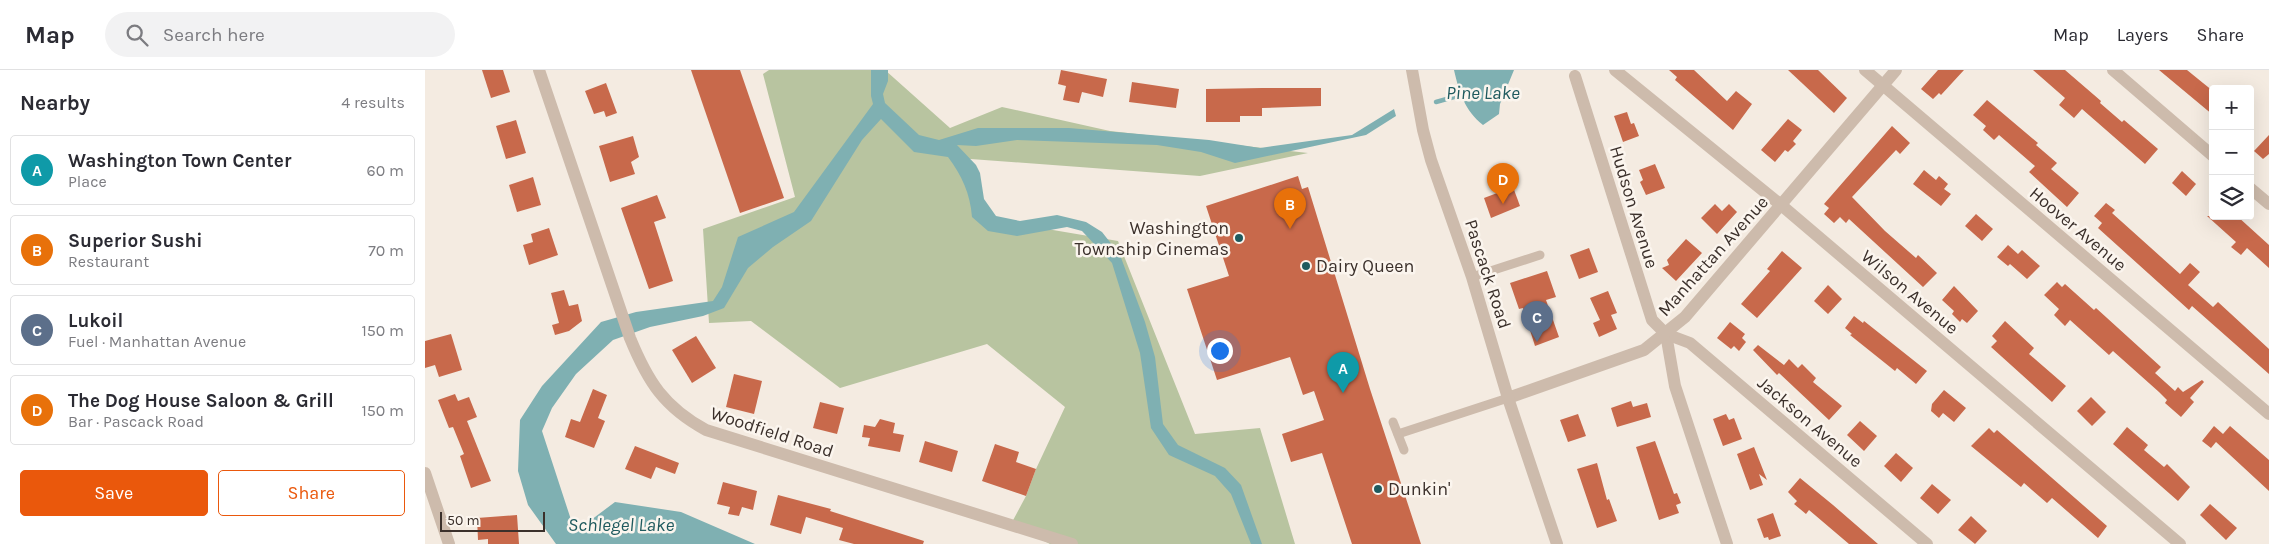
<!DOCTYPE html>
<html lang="en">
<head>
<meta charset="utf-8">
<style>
	:root { --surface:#fff; --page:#f2f2f3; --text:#2b2b33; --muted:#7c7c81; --line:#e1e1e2; --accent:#ea580c }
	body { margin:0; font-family:Karla,sans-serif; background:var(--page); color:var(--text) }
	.controls { position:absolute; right:15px; top:15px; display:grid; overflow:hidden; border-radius:5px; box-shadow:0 5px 20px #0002 }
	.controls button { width:45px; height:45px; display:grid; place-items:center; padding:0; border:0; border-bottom:1px solid var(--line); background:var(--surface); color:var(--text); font:25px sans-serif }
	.scale { position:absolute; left:15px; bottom:12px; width:105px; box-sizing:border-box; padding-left:5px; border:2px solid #3b302b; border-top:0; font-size:14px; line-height:18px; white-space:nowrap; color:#3b302b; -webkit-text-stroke:4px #fbf5ee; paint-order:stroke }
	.you { position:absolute; left:794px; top:280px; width:18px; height:18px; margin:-12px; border:4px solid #fff; border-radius:50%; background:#1a73e8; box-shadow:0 0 0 8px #1a73e833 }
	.badge { display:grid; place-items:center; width:32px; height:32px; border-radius:50%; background:var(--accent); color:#fff; font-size:16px; font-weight:700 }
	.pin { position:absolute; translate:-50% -41px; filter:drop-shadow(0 1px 2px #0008) }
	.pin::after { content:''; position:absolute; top:26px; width:18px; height:15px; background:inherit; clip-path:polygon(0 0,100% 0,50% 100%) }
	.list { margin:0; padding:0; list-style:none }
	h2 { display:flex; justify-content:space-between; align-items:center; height:65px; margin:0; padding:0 20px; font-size:21px }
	h2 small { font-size:16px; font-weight:400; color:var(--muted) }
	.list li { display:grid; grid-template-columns:32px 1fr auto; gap:15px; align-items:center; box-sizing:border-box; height:70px; margin:0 10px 10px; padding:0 10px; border:1px solid var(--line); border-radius:5px }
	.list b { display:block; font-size:19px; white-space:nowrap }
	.list p { margin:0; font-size:16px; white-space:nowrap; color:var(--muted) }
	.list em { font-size:16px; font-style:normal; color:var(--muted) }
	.actions { display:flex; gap:10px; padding:15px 20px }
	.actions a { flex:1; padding:11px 0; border:1px solid var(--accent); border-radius:5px; text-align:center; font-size:18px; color:var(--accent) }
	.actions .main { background:var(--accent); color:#fff }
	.icon { flex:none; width:28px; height:28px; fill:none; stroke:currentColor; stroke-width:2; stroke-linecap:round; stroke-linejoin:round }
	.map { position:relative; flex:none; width:1844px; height:474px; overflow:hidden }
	header { display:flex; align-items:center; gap:30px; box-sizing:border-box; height:70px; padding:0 25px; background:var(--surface); border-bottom:1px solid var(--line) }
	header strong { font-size:24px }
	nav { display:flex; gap:28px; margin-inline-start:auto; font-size:18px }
	.search { width:350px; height:45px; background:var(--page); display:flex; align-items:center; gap:12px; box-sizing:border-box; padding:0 18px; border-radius:28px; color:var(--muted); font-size:19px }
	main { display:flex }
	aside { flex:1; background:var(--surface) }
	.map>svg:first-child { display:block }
	.green { fill:#b8c4a0 }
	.water { fill:#7fb0b2 }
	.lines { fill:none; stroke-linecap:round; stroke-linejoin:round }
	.stream { stroke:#7fb0b2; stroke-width:4.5 }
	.building { fill:#c8694b }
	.service { stroke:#cdbbac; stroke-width:9 }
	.minor { stroke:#cdbbac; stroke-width:12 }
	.tertiary { stroke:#cdbbac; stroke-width:12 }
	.poi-dot { fill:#1f5a5e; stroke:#fbf5ee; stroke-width:2 }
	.labels { text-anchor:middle; stroke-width:5; stroke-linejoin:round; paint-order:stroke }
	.street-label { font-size:18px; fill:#3b302b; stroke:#fbf5ee }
	.poi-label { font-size:18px; fill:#3b302b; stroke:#fbf5ee; text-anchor:start }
	.water-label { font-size:19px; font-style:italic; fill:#1f5a5e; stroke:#fbf5ee }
</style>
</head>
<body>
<header>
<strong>Map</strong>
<div class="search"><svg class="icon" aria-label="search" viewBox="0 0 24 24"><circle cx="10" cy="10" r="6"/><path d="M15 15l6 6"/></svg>Search here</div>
<nav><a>Map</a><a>Layers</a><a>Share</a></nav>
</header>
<main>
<aside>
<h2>Nearby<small>4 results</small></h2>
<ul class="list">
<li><span class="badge" style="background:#0f9aa8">A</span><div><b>Washington Town Center</b><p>Place</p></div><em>60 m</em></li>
<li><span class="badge" style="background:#e8710a">B</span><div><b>Superior Sushi</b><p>Restaurant</p></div><em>70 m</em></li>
<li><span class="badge" style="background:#5c6f8a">C</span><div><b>Lukoil</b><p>Fuel · Manhattan Avenue</p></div><em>150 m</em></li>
<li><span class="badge" style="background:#e8710a">D</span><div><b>The Dog House Saloon &amp; Grill</b><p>Bar · Pascack Road</p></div><em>150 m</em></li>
</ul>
<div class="actions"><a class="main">Save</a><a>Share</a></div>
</aside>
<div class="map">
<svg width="1844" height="474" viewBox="0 0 1844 474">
	<rect width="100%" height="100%" fill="#f4ebe1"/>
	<polygon class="green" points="344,0 460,0 525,58 577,37 685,61 883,83 775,106 532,88 563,149 693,171 770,364 835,358 870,474 625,474 586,454 601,426 611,399 640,337 562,274 415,318 326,251 284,253 278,159 370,127 338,4"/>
	<g class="water">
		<path d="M446,0H463V11L458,24L460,33L494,65L514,70L553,58H644L784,70L835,78L927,65L969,39L971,46L941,65L810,93L776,82L732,75L592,70L551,76L532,75L551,95L555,103L559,129L571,146L595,151L632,145L661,152L677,162L695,185L720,252L730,287L738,354L753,375L800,398L816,415L837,474H826L806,424L790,406L744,385L726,358L715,283L687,193L657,161L642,157L592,166L563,161L547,147C545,123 537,106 523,87L489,82L456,49L437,70L386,151L348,177L323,198L299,238L278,246L225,257L188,270L151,304L127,338L117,361L150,462L190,432L256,442L330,474H131L103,435L93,401L95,350L117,316L176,252L211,242L288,231L297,217L313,167L369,142L448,34L446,26Z"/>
		<path d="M1029,0H1089L1075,34L1074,44L1058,55C1040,41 1034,22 1029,0Z"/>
	</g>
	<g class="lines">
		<polyline class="stream" points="1011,32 1036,25"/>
	</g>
	<g class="building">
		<polygon points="57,0 78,0 85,22 66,28"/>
		<polygon points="266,0 315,0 359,128 315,143"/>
		<polygon points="636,0 682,9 678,27 657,22 654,33 638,30 641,16 633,14"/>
		<polygon points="1244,0 1269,0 1302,31 1311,21 1327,34 1308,60 1250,10 1252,7"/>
		<polygon points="1363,0 1393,0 1422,28 1409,43"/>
		<polygon points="1513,0 1539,0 1516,25 1514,23 1508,29 1496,19"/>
		<polygon points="1608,0 1640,0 1676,31 1675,33 1697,52 1699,50 1733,79 1720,94 1657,39 1649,48 1634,35 1640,28"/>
		<polygon points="1734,0 1762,0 1778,13 1788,21 1788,45"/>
		<polygon points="707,12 754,19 751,38 704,32"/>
		<polygon points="181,13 192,43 181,47 179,41 169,44 160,21"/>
		<polygon points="837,18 896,18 896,36 837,38 837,46 815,46 815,52 781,52 781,19"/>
		<polygon points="1562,30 1613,73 1611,75 1632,93 1626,99 1654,123 1642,137 1604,102 1610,96 1574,65 1569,70 1558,60 1561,56 1548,45"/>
		<polygon points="1202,42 1206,54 1209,53 1214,66 1198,72 1189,46"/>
		<polygon points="1363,49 1377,60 1368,71 1371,74 1363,82 1360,80 1350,92 1336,80"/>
		<polygon points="91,50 101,83 81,89 71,56"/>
		<polygon points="1467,56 1485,73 1475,84 1471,80 1427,127 1460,161 1491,188 1493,185 1512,203 1498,217 1424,149 1421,153 1415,147 1409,153 1399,144 1404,138 1399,134"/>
		<polygon points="1844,65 1844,84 1838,89 1829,81"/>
		<polygon points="208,66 214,87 206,92 210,104 185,112 174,76"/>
		<polygon points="1230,94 1240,118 1221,125 1215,112 1218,110 1214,100"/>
		<polygon points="1499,100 1511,110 1514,106 1523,114 1519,119 1526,124 1516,136 1488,114"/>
		<polygon points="1757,101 1771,114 1761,126 1747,113"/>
		<polygon points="873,106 877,119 883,117 945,319 996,474 927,474 897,383 866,392 857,364 899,350 889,321 878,325 865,287 792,310 762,219 804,206 781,136"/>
		<polygon points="108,107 116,135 92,142 84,115"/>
		<polygon points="1088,117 1095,136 1066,148 1059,128"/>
		<polygon points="232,125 241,148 229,152 248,211 224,219 196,138"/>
		<polygon points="1681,133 1690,140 1687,143 1755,204 1765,193 1775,202 1763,215 1788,237 1793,232 1844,279 1844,304 1767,236 1764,240 1673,158 1677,153 1669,146"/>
		<polygon points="1290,134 1297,141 1304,134 1312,142 1292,164 1276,148"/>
		<polygon points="1551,144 1568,159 1557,171 1540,156"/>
		<polygon points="1782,146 1812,146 1844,175 1844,198 1822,178 1816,185 1806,177 1811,172"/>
		<polygon points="124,158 133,185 104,195 98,175 108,172 106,164"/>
		<polygon points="1261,169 1277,183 1251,211 1237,198 1244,195 1242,190"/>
		<polygon points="1583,175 1593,184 1597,180 1615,196 1602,209 1585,194 1583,196 1572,187"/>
		<polygon points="1164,178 1173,202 1154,209 1145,185"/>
		<polygon points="1357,181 1377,198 1332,248 1316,234 1345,201 1342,199"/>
		<polygon points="1122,201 1131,227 1121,230 1134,267 1110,276 1098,238 1094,239 1085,213"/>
		<polygon points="1632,212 1637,217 1640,214 1669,240 1671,238 1736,297 1730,303 1750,321 1753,317 1758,322 1777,310 1779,312 1765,328 1769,332 1756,347 1740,333 1742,330 1734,322 1688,281 1684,285 1645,250 1640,256 1629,245 1634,239 1619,225"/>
		<polygon points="1403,215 1417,229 1403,244 1389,231"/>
		<polygon points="1529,216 1553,241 1542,253 1537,249 1535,252 1527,244 1529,241 1517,230"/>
		<polygon points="139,220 144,236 153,234 157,251 144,261 130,265 127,255 134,253 126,223"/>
		<polygon points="1183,221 1192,243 1186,245 1192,259 1174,267 1168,253 1175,250 1165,228"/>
		<polygon points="1429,246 1438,253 1439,251 1502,301 1491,314 1472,298 1470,301 1425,265 1427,264 1420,258"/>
		<polygon points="1580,251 1609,278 1604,284 1641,316 1627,332 1566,277 1572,271 1567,266"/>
		<polygon points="1305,252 1320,264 1317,268 1321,272 1314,281 1309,276 1306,279 1292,268"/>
		<polygon points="26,264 37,300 14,307 10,295 0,298 0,271"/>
		<polygon points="271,266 291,298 267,313 247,280"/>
		<polygon points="1333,275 1359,295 1364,289 1373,298 1377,294 1391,308 1388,312 1417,336 1404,350 1354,303 1352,305 1328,280"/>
		<polygon points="309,304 337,311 329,344 301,337"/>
		<polygon points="168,319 182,325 173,348 180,351 169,378 140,367 146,349 155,352"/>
		<polygon points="1519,320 1541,338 1529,352 1518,343 1514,348 1506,341 1507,334"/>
		<polygon points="30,324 33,331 44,327 52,347 42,351 66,411 46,418 35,386 39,384 28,357 24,358 13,330"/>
		<polygon points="1666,327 1681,342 1667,356 1652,341"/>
		<polygon points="1206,331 1208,337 1222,333 1226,347 1192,357 1186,338"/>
		<polygon points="395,332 419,338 412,364 388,358"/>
		<polygon points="1153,344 1161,366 1143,372 1135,350"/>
		<polygon points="1301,344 1304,350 1309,348 1317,369 1298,376 1288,349"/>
		<polygon points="455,349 470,353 468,363 479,365 475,382 443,376 445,368 437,367 439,355 450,357"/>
		<polygon points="1435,351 1452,366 1439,381 1422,365"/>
		<polygon points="1789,356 1798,364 1805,356 1844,390 1844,421 1791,372 1786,378 1777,371"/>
		<polygon points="1702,357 1723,375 1719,380 1739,397 1742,394 1765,417 1753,431 1688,374"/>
		<polygon points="1564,358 1569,363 1572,360 1682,456 1673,468 1627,428 1622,433 1599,413 1596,417 1546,376"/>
		<polygon points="500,371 533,381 527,402 494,392"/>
		<polygon points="1230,371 1249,424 1252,423 1256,433 1251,435 1254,443 1234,450 1211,377"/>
		<polygon points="570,374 594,382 591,392 611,399 601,426 557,411"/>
		<polygon points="210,376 254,393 250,404 231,397 226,409 200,399"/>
		<polygon points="1329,377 1342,410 1334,404 1338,415 1325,420 1312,384"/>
		<polygon points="1471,383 1488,398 1476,412 1459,396"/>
		<polygon points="1172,393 1182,430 1184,429 1192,451 1172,458 1152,399"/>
		<polygon points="1375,408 1408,435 1453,474 1424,474 1384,440 1381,444 1369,434 1372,431 1363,422"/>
		<polygon points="298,412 332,421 328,440 317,437 314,446 303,444 305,437 292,434"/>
		<polygon points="1507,414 1526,430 1513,444 1495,428"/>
		<polygon points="353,425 406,439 405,441 499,471 498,474 429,474 414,470 418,458 381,447 376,464 345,455"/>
		<polygon points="1785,434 1812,458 1801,470 1775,445"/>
		<polygon points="1348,443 1356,466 1344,470 1343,467 1339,468 1332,449"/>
		<polygon points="92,445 94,474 63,474 63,469 53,470 52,448"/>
		<polygon points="1546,446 1562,461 1550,474 1533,460"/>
	</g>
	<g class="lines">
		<g class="service">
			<polyline points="1047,207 1115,185"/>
			<polyline points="968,352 979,380"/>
			<polyline points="973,364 1083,328"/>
		</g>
		<g class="minor">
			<path d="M114,0L205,268C223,312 239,337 281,360L647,474"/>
			<polyline points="1190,0 1356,135 1755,474"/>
			<polyline points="1440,0 1844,344"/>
			<polyline points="1688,0 1788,86"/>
			<polyline points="1150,6 1227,250 1241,264 1250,316 1302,474"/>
			<polyline points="1825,118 1844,134"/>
			<polyline points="1241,264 1265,273 1502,474"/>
			<polyline points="1083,328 1219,280 1260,247 1471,0"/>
			<polyline points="0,403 24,474"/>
		</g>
		<polyline class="tertiary" points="987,0 998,60 1006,90 1047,207 1083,328 1132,474"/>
	</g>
	<g class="poi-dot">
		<circle cx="814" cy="168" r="5"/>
		<circle cx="881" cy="196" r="5"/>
		<circle cx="953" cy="419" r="5"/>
	</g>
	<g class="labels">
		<g class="street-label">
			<text transform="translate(1209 137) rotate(73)" y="6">Hudson Avenue</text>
			<text transform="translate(1653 159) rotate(40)" y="6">Hoover Avenue</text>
			<text transform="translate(1288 186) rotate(-48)" y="6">Manhattan Avenue</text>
			<text transform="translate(1063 204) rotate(72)" y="6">Pascack Road</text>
			<text transform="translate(1485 222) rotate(40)" y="6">Wilson Avenue</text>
			<text transform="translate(1385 352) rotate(40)" y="6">Jackson Avenue</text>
			<text transform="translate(347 362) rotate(18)" y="6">Woodfield Road</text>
		</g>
		<g class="poi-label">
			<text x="804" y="164" text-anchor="end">Washington<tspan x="804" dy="21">Township Cinemas</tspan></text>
			<text x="891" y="202">Dairy Queen</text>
			<text x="963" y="425">Dunkin'</text>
		</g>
		<g class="water-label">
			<text x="1058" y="29">Pine Lake</text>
			<text x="196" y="461">Schlegel Lake</text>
		</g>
	</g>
</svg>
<div class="controls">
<button>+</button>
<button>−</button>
<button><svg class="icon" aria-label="layers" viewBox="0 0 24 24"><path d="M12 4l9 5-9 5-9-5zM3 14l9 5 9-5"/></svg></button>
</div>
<div class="scale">50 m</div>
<div class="you"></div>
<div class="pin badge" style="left:918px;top:323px;background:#0f9aa8">A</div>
<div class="pin badge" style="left:865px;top:159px;background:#e8710a">B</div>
<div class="pin badge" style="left:1112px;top:272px;background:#5c6f8a">C</div>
<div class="pin badge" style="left:1078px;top:134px;background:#e8710a">D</div>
</div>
</main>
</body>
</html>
